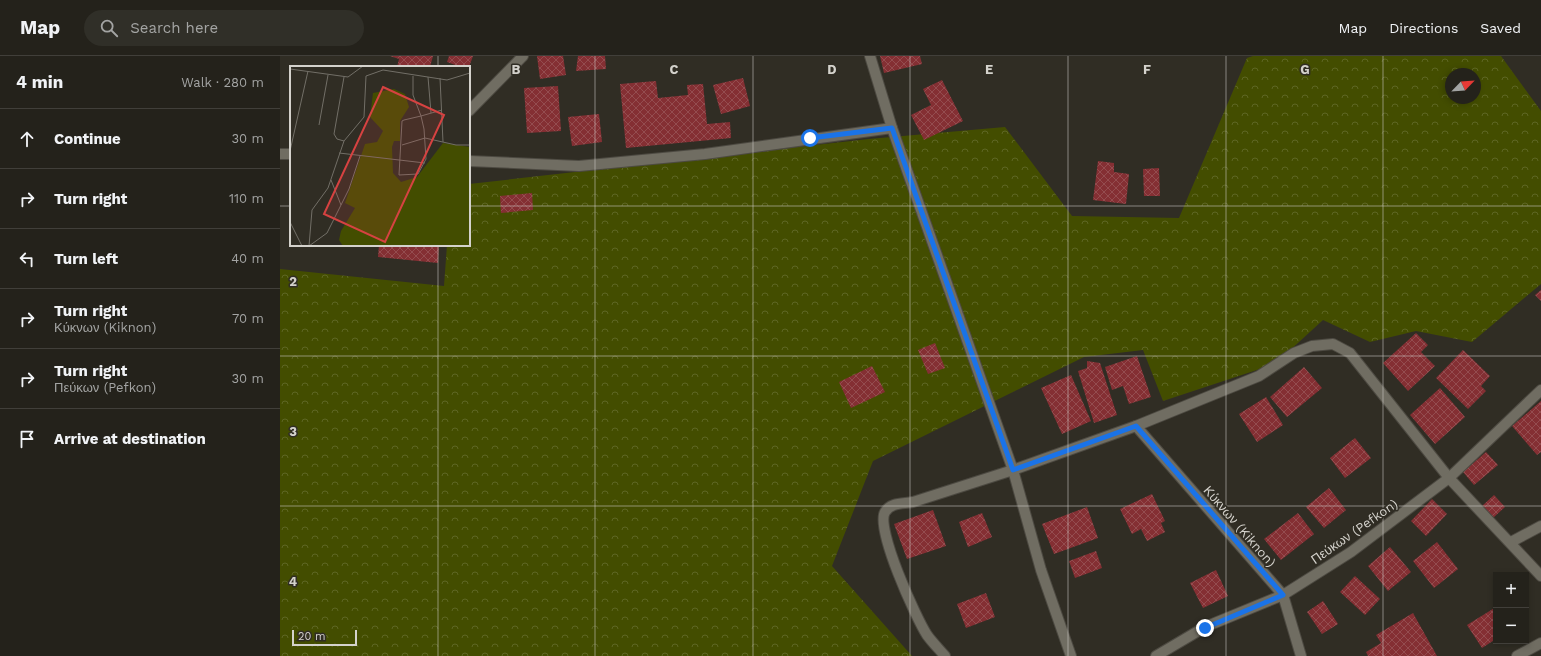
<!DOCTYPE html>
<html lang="en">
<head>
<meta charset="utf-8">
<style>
	:root { --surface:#24221b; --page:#302f28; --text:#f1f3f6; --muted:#a3a4a3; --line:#413f3a }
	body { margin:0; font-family:"Work Sans",sans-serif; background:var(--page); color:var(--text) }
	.controls { position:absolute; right:12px; bottom:12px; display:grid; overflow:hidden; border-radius:0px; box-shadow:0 2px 6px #0003 }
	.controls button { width:36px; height:36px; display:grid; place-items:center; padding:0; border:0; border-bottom:1px solid var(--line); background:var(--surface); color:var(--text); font:20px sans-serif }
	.compass { position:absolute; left:1165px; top:12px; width:36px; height:36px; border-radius:50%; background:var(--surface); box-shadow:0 2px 6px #0003; rotate:65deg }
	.scale { position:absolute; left:12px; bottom:10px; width:65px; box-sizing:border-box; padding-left:4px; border:2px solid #d4d2cc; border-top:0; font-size:11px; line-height:14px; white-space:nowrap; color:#d4d2cc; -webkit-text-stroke:3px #302d24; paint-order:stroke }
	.stop { position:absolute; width:12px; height:12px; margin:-9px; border:3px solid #1a73e8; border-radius:50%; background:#fff }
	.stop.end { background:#1a73e8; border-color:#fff; box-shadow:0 1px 4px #0008 }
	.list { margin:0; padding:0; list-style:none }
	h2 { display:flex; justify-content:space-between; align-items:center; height:52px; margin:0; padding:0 16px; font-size:17px }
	h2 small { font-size:13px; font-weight:400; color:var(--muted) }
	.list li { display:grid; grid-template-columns:26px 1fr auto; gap:12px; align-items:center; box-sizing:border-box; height:60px; padding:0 16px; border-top:1px solid var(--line) }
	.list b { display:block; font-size:15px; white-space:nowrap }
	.list p { margin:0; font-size:13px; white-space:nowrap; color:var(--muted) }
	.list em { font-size:13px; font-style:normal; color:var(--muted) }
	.icon { flex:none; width:22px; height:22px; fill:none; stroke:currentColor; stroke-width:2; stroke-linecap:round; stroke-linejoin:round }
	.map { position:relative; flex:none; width:1261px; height:600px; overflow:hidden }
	header { display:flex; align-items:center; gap:24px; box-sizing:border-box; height:56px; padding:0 20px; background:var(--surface); border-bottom:1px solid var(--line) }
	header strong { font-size:19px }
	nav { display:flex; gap:22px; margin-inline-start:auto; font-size:14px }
	.search { width:280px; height:36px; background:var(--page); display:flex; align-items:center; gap:10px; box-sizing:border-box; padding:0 14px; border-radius:22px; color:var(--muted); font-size:15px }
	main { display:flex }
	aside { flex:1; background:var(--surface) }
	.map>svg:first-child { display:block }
	.forest { fill:url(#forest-crowns); fill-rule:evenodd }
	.building { fill:url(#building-cross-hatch) }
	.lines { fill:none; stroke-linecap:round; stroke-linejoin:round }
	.street-casing { stroke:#4d4a42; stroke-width:12 }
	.street { stroke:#706d62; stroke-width:10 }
	.route { stroke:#1a73e8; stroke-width:5 }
	.grid { fill:none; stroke:#d4d2cc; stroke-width:1; stroke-opacity:0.55 }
	.labels { text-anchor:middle; stroke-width:3; stroke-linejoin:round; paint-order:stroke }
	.street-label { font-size:13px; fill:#d4d2cc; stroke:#302d24 }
	.inset-road { fill:none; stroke:#726f67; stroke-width:1 }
	.view { fill:#d64241; fill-opacity:0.15; stroke:#d64241; stroke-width:2 }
	.inset-edge { fill:none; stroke:#d4d2cc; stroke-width:2 }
	.grid-label { font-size:13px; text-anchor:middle; font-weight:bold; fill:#d4d2cc; stroke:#302d24; stroke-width:3; stroke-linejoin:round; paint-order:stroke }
</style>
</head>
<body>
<header>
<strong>Map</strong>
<div class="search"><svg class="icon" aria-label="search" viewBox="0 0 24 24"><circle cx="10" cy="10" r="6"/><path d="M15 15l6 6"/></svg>Search here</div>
<nav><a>Map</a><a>Directions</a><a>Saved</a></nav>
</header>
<main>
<aside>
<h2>4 min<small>Walk · 280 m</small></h2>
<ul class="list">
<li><svg class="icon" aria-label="ahead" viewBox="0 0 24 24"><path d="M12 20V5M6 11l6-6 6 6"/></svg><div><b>Continue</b></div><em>30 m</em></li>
<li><svg class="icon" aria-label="right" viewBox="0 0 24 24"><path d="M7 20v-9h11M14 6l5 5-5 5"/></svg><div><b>Turn right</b></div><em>110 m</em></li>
<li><svg class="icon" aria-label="left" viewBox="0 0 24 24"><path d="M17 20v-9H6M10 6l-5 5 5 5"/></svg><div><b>Turn left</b></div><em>40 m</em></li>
<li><svg class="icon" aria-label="right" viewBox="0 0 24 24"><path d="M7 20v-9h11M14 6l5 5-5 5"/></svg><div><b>Turn right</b><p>Κύκνων (Kiknon)</p></div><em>70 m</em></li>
<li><svg class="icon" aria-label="right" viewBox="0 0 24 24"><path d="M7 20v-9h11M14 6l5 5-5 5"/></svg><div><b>Turn right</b><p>Πεύκων (Pefkon)</p></div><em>30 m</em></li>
<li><svg class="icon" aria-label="arrive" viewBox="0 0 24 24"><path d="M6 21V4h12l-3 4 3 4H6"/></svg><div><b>Arrive at destination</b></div></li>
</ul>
</aside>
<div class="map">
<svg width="1261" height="600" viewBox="0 0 1261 600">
	<defs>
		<pattern id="forest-crowns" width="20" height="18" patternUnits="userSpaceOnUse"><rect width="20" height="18" fill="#434d00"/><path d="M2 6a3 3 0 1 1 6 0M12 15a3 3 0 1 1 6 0" fill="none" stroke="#5d6624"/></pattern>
		<pattern id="building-cross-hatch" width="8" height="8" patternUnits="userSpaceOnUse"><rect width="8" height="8" fill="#842f33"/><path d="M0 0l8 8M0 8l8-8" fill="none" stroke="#944c4f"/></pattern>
	</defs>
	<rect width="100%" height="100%" fill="#302d24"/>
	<path class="forest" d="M973,0H1221L1261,55V228L1192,286L1136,275L1090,286L1043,264L995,308L883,345L863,294L804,301L593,405L552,510L632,600H0V213L164,230L167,189H189V128L589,83L725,71L792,160L899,162L967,2ZM1171,18H1195V42H1171Z"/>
	<g class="building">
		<polygon points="110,0 153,0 150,11 117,11 119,3"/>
		<polygon points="169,0 193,0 189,11 181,11 167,6"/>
		<polygon points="257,0 283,0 286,19 260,23"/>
		<polygon points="298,0 325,0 326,13 296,15"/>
		<polygon points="600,0 640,0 642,8 604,17"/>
		<polygon points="463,22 470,50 441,58 433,29"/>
		<polygon points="662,24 683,65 644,84 631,59 651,49 643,33"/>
		<polygon points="376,25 378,42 408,39 407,29 423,28 427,68 450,66 451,82 346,92 340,28"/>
		<polygon points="278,30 281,75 247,77 244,32"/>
		<polygon points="319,58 322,86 292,90 288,61"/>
		<polygon points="818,105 834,107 834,116 849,118 846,148 813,144"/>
		<polygon points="879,112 880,140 864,140 863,113"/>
		<polygon points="252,137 253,154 221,157 220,140"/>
		<polygon points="99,189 159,189 158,207 98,201"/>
		<polygon points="1261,234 1261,245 1255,239"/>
		<polygon points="1136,277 1148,289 1141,296 1155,310 1128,335 1103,307"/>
		<polygon points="655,287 665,312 648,318 638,294"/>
		<polygon points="1183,294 1210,320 1201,330 1206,335 1188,353 1156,322"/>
		<polygon points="857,300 871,341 849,348 843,330 832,334 825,311"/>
		<polygon points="807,305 820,307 837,359 814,367 798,315 807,312"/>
		<polygon points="592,310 605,336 571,352 559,326"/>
		<polygon points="1024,311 1042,332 1007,361 990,341"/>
		<polygon points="791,319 811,365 782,378 761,332"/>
		<polygon points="1160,332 1185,361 1155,388 1130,359"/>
		<polygon points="986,341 1003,369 977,386 959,358"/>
		<polygon points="1261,345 1261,396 1257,399 1232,370"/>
		<polygon points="1075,382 1091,402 1065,422 1050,402"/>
		<polygon points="1206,396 1218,409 1194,429 1183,416"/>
		<polygon points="1049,432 1066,454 1044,472 1026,451"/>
		<polygon points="872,438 885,465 881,467 885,476 867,485 861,473 852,478 840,453"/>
		<polygon points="1214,439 1225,451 1213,462 1202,450"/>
		<polygon points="1152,443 1167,458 1146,480 1131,465"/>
		<polygon points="807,451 818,482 774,498 762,468"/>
		<polygon points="653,454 666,490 627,503 614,468"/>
		<polygon points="702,457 712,481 688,491 679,466"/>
		<polygon points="1018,457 1034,478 1001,504 984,483"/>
		<polygon points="1157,486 1178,513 1154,532 1133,505"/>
		<polygon points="1110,491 1131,516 1108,535 1088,510"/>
		<polygon points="816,495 822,512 795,522 789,505"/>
		<polygon points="936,514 948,540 923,552 910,527"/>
		<polygon points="1075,520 1100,543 1085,559 1060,536"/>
		<polygon points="706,537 715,561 686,572 677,548"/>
		<polygon points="1043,545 1058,568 1042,578 1027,556"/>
		<polygon points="1216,551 1216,583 1202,592 1187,569"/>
		<polygon points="1133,557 1157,600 1088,600 1086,596 1101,587 1096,579"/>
	</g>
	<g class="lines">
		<g class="street-casing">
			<g id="street">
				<polyline points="590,0 612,72 733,414 761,514 791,600"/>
				<polyline points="189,55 243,0"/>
				<polyline points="0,98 11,98"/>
				<polyline points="189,105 299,110 425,98 612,72"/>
				<polyline points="856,370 1003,539 1021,600"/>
				<polyline points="1231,486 1261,470"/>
				<path d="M665,600C659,593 652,586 647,579C636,562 595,472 605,456C611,446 623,448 633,446L733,414L856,370L979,320L1014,297L1032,290L1053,288L1070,297L1169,422L1261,520"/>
				<polyline points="876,600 925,571 1003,539 1071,496 1169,422 1261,334"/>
				<polyline points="1237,600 1261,587"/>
			</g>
		</g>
		<use href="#street" class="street"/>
	</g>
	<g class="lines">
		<polyline class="route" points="530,82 612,72 733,414 856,370 1003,539 925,572"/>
	</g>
	<path class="grid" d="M158,0V11M315,0V600M473,0V600M630,0V600M788,0V600M946,0V600M1103,0V600M0,150H11M189,150H1261M158,189V600M0,300H1261M0,450H1261"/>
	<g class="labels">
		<g class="street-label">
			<text transform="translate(960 470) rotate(49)" y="5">Κύκνων (Kiknon)</text>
			<text transform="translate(1074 475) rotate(-35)" y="5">Πεύκων (Pefkon)</text>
		</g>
	</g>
	<g transform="translate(10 10)">
		<rect width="180" height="180" fill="#302d24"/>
		<path d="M104,23L115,28L119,41L110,55V75H104L102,81L103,107L111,116L127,111L153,77L180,81V180H53L49,174L51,165L65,142L55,137L75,78L87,76L93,65L80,51L83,27Z" fill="#434d00"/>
		<path class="inset-road" d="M0,3L58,11L73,0M76,10L93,4L157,14L180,7M123,10V29L131,50L134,63L136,93L128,108L109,109L112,55L114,54L131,50L152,44M54,11L44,68L47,73L54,75M138,11L141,47M150,12L153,76M29,59L38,9M112,79L135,72L166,79H180M0,85L18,5M49,87L135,97M41,114L51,139M0,156L12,180M19,180L22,144L38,122L54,75L74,51L76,10M19,180L37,167L59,123L70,90"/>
		<path class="view" d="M93,21L154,49L95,176L34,148Z"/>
		<rect width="180" height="180" class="inset-edge"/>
	</g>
	<g class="grid-label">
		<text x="236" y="18">B</text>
		<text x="394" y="18">C</text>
		<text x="552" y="18">D</text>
		<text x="709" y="18">E</text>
		<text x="867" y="18">F</text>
		<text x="1025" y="18">G</text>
		<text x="13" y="230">2</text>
		<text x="13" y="380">3</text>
		<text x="13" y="530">4</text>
	</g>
</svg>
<div class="controls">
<button>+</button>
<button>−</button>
</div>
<svg class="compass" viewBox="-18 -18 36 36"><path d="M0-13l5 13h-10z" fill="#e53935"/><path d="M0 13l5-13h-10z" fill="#a3a4a3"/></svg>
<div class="scale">20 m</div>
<div class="stop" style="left:530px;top:82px"></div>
<div class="stop end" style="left:925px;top:572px"></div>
</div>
</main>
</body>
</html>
